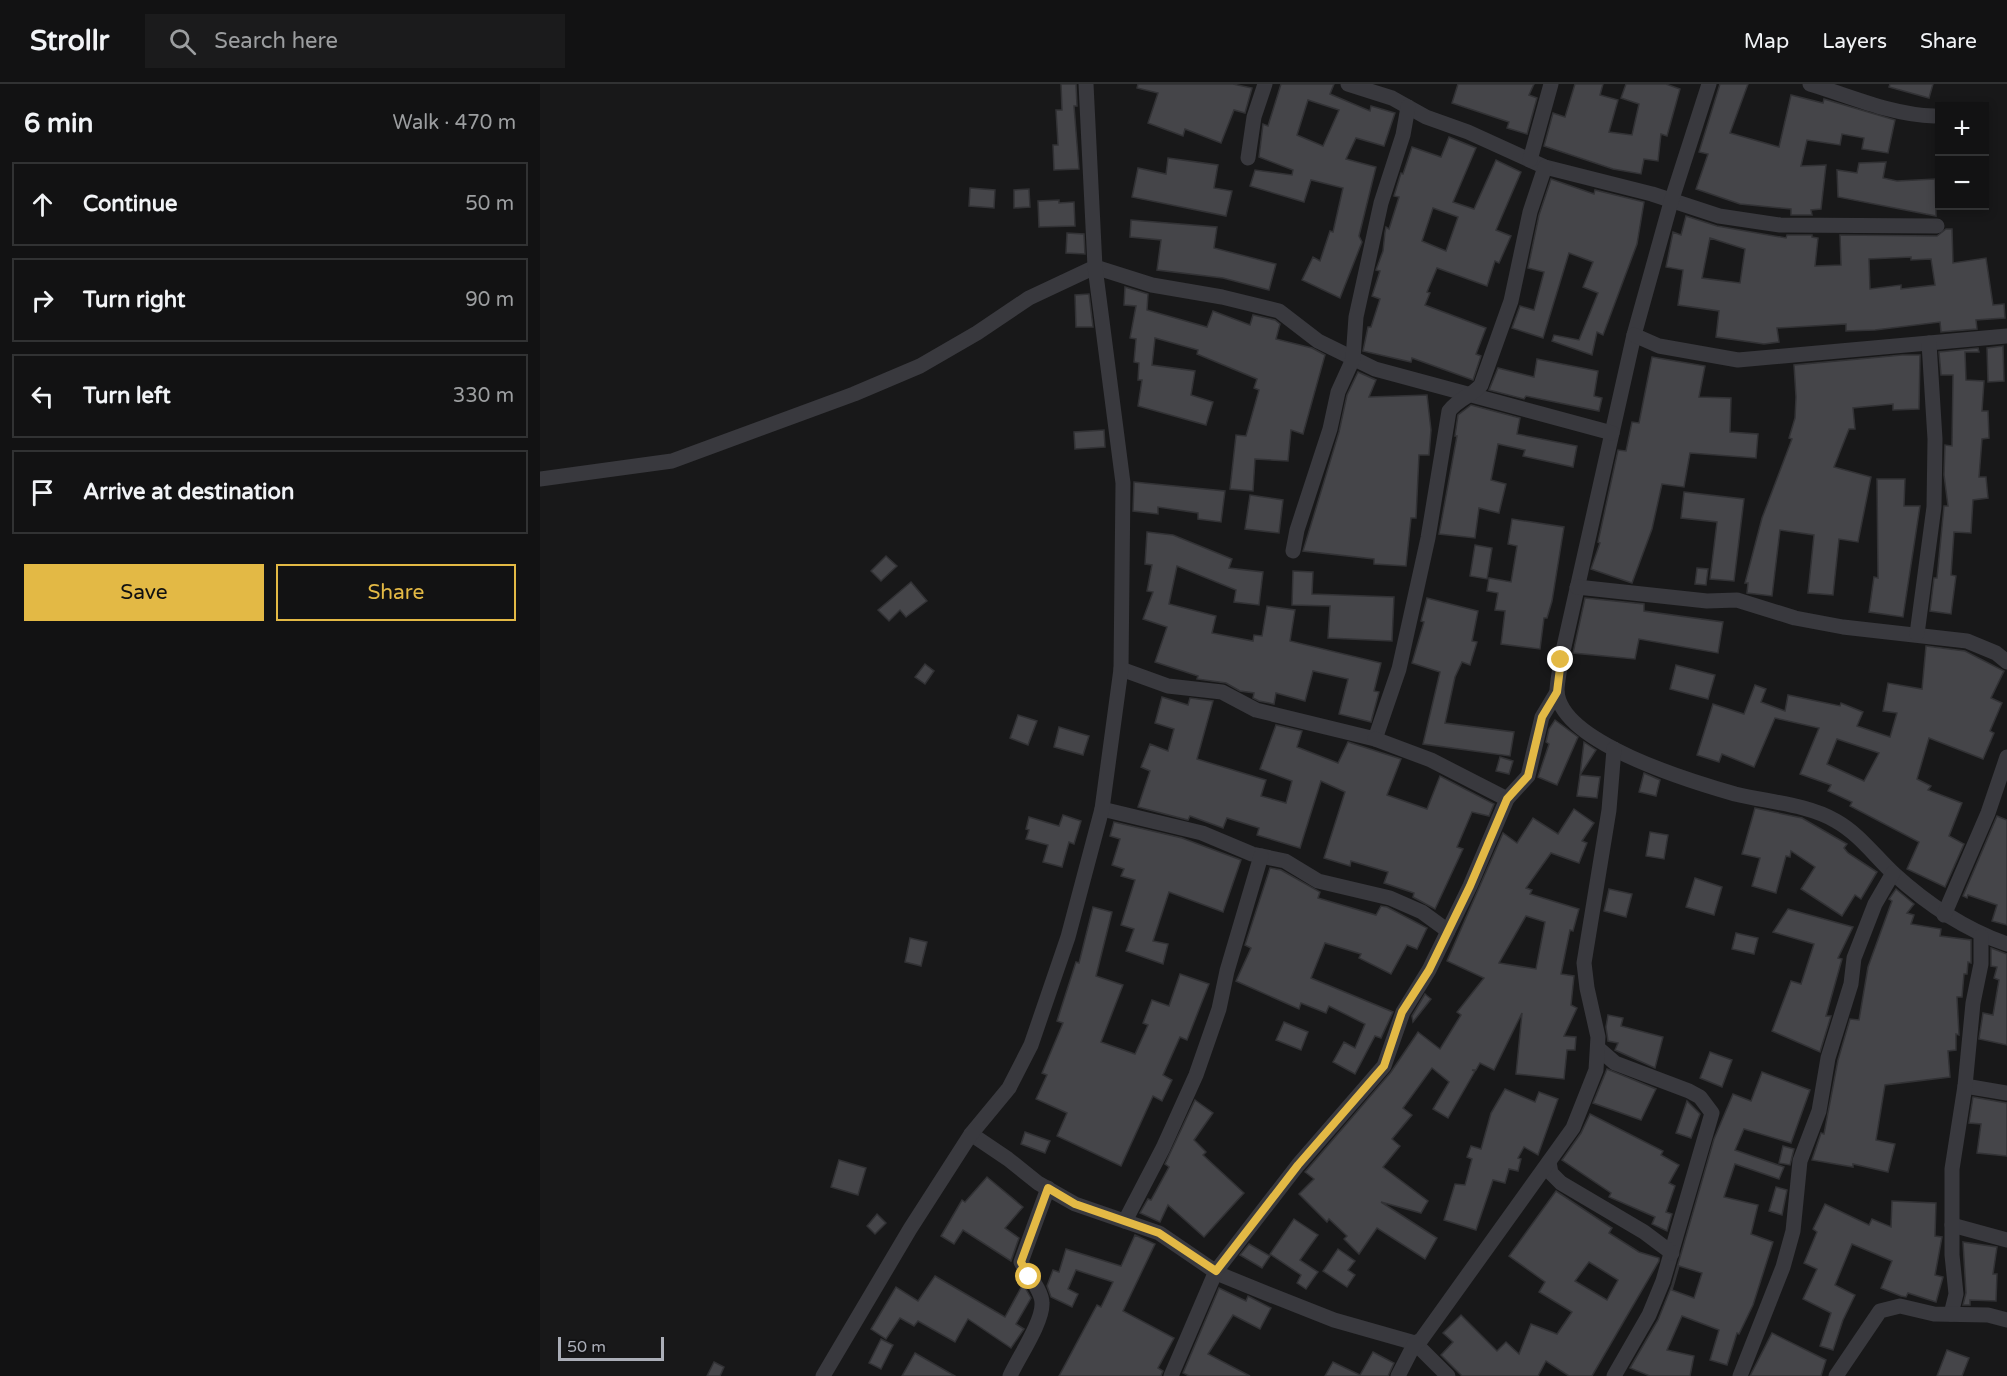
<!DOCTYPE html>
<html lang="en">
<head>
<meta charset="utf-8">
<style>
	:root { --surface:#121213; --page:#1b1b1c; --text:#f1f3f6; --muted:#9c9ea0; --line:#313233; --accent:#e3b945 }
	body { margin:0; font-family:"Varela Round",sans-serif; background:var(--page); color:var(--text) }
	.controls { position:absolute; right:18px; top:18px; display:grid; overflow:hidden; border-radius:0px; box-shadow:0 3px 9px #0003 }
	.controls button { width:54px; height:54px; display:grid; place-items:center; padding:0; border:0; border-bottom:2px solid var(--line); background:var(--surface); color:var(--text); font:30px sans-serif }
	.scale { position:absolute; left:18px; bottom:15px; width:106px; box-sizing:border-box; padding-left:6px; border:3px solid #abaeb8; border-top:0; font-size:16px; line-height:21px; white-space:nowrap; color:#abaeb8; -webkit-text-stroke:4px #131314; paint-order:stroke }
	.stop { position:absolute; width:18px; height:18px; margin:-14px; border:4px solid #e3b945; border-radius:50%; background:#fff }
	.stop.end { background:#e3b945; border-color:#fff; box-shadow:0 2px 6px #0008 }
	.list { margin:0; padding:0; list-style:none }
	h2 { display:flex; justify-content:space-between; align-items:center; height:78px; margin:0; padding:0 24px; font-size:26px }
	h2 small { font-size:20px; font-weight:400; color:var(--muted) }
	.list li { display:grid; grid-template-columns:39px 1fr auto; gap:18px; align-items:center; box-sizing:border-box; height:84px; margin:0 12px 12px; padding:0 12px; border:2px solid var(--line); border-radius:0px }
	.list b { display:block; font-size:22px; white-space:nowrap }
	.list em { font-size:20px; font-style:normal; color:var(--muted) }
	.actions { display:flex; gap:12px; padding:18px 24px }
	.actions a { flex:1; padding:14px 0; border:2px solid var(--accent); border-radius:0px; text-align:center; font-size:21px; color:var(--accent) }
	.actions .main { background:var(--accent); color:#111 }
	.icon { flex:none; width:33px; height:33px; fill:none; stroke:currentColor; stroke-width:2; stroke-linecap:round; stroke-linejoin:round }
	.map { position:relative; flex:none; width:1467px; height:1292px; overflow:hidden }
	header { display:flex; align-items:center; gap:36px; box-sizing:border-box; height:84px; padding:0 30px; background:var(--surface); border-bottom:2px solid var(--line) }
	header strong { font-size:28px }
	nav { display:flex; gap:33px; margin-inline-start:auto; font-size:21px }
	.search { width:420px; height:54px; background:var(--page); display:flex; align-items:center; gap:15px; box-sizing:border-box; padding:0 21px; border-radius:0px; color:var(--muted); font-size:22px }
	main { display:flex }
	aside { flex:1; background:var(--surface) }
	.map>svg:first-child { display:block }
	.building { fill:#454549; stroke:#323235; stroke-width:1.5; fill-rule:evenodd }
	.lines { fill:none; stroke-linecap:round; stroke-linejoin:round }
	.minor { stroke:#39393e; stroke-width:15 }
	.route { stroke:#e3b945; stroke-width:8 }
</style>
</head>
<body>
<header>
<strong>Strollr</strong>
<div class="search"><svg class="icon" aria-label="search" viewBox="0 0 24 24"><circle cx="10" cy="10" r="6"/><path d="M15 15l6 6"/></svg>Search here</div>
<nav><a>Map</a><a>Layers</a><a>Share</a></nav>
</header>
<main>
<aside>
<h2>6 min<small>Walk · 470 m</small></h2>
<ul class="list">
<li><svg class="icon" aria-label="ahead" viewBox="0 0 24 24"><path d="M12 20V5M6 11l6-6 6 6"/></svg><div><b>Continue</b></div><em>50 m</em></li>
<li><svg class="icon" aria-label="right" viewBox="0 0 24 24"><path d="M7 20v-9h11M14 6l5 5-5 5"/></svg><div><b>Turn right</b></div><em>90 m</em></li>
<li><svg class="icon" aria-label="left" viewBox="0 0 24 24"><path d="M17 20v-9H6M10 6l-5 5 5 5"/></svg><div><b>Turn left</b></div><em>330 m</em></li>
<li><svg class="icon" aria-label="arrive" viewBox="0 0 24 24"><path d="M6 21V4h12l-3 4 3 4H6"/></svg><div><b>Arrive at destination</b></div></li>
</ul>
<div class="actions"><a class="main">Save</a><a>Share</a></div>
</aside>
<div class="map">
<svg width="1467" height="1292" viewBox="0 0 1467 1292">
	<rect width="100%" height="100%" fill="#181819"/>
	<g class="building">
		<polygon points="521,0 536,0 537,22 534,22 539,85 514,86 513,61 518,61 516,26 522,26"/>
		<polygon points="598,0 693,0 712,4 705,29 694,26 681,59 645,45 643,52 608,39 618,9 597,4"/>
		<path d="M741,0H794L790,10L830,27L831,22L855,29L844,62L816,54L806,75L836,83L819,152L822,158L800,214L762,196L773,173L780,177L790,147L793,148L803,104L771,96L764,118L710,102L715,86L752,91L753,86L719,73L723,40L728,42ZM768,16L799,26L783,62L757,51Z"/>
		<polygon points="918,0 994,0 989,11 997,14 987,50 967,44 969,38 912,19"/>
		<polygon points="1035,0 1063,0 1060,11 1078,16 1069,48 1092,51 1099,20 1081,14 1086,0 1126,0 1140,5 1127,52 1121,50 1118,77 1104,75 1101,90 1073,85 1004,62 1013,29 1025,33"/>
		<polygon points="1180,0 1208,0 1190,49 1239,63 1251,11 1283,19 1284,15 1355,36 1348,69 1322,65 1324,54 1302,50 1300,61 1267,56 1261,82 1286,81 1281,125 1271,126 1272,131 1251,131 1251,125 1200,120 1156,105 1168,70 1159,68"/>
		<polygon points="1350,0 1393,0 1389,14 1349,3"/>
		<path d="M909,53L936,64L913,118L934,125L956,76L981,88L956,146L971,152L959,179L955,177L947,202L897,184L887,208L890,209L885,221L946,244L936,270L941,272L933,296L872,274L871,278L823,267L828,243H831L840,215L832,212L840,187L836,186L843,167L845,148L846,143L849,145L859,113L854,112L861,89L863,90L872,63L901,73ZM893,124L918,133L906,167L882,157Z"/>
		<polygon points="628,74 678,81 674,104 692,107 686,132 592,113 598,84 626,90"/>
		<polygon points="1346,78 1343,94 1357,97 1395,95 1396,132 1298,113 1297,86 1317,89 1319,79"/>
		<polygon points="1011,95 1054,110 1055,106 1104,118 1097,160 1063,251 1057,248 1052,271 1012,257 1014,251 1039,256 1058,209 1043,203 1053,178 1029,169 1003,254 972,244 980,222 994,226 1004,188 988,184 999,131"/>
		<polygon points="430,104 455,106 454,124 429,122"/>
		<polygon points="489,105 490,123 474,124 474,106"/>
		<polygon points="519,116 519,119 534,118 535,142 499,143 498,117"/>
		<path d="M1146,132L1177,142L1246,154L1247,151H1272V153L1278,154L1275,182L1301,181L1300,151L1397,152L1406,145H1412L1413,179L1446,174L1453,221L1464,220L1465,234L1436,236L1437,245L1401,248L1400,238L1335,246L1306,247V240L1237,244L1239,258L1224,260L1176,253L1179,227L1138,221L1143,186L1126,183L1133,148L1141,151ZM1170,154L1205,165L1200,199L1162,194ZM1371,173V176L1391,175L1395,201L1361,205V201L1330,205L1329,175Z"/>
		<polygon points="591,136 677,143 674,164 736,180 729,206 683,194 617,186 621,156 590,153"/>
		<polygon points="527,149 544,150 545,170 526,169"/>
		<polygon points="585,203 608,210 607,226 667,243 673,227 710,241 713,231 735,236 740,240 736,255 772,264 785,271 763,350 751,346 748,377 715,375 713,407 690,405 696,351 706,352 719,306 714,304 717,295 657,270 658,266 615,254 612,281 655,287 651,311 673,318 666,341 598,322 602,296 598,296 599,279 594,278 596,255 590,254 596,222 584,221"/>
		<polygon points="549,210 553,243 536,243 535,211"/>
		<polygon points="1463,262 1464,297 1448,298 1447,264"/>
		<polygon points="1438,264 1439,268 1425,268 1426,296 1444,297 1442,327 1448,327 1449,354 1442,355 1439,393 1446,393 1448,414 1433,416 1431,449 1414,448 1411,491 1416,492 1411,530 1390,527 1394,494 1397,494 1404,422 1408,422 1404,391 1405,361 1412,362 1413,291 1401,291 1399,268"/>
		<polygon points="1362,271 1380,271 1379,325 1353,326 1353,320 1313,324 1315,345 1309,345 1294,383 1331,393 1318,458 1299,455 1293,511 1268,509 1274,451 1240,446 1232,512 1207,509 1208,499 1205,499 1222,434 1252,355 1249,354 1255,334 1256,313 1254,281"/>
		<polygon points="1112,273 1165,282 1159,313 1191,314 1190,348 1218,350 1216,374 1150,369 1144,403 1122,400 1112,445 1092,499 1051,485 1060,459 1058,458 1078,366 1086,367 1092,338 1099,339"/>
		<polygon points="997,275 1058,287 1054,312 1062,314 1059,327 986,312 984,315 949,306 958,284 994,293"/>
		<polygon points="818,288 836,296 829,313 887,311 891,346 889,371 879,371 876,434 871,434 866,482 834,480 834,475 763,467 799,348 807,311"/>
		<polygon points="931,321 980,334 977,350 1037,362 1033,383 983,372 985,366 958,360 951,396 966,400 959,429 939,424 935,454 899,450 917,352 915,352 918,331"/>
		<polygon points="564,346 565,363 535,365 534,348"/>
		<polygon points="1337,395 1365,395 1364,422 1380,422 1363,533 1329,528 1334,493 1338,494"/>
		<polygon points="594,398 685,407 681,438 658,435 658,429 618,423 618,430 593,427"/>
		<polygon points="1144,408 1204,415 1194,497 1170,495 1177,438 1141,434"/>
		<polygon points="710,411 743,416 739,449 705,445"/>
		<polygon points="972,435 1024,443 1012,517 1007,534 1004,534 1000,565 961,560 965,527 955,526 958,509 947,507 949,494 971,498 977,462 968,460"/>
		<polygon points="607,448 633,451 692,475 689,484 723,488 719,521 694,518 696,506 637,482 629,520 676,532 672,549 713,557 714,551 722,552 727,522 755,526 750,557 841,579 834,607 839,608 831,638 799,630 808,595 773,587 765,617 736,609 734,620 719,617 713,614 714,609 700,607 686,599 657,595 658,592 615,578 627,543 603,535 613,508 607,507 612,481 605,480"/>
		<polygon points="935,461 952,464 947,495 930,492"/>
		<polygon points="346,472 357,482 341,497 331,487"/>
		<polygon points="1157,484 1168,485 1166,501 1155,500"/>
		<polygon points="753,487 773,488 772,510 854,513 852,557 788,554 790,522 752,521"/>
		<polygon points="371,498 387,517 366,533 360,526 349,537 338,526"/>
		<polygon points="887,514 938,527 932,557 937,558 930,581 922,578 915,593 905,639 974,648 970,672 883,660 900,588 872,579 884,538 881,537"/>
		<polygon points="1045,514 1104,520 1104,527 1183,538 1178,569 1099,555 1095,575 1033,569"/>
		<path d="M1386,562L1425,567L1464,587L1451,614L1462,619L1450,647L1454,649L1443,675L1389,654L1377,695L1391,702L1388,706L1422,719L1409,752L1424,760L1405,803L1367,785L1379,758L1310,722L1312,718L1288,707L1291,701L1260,690L1279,644L1235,634L1214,683L1182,670L1179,678L1157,671L1173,620L1204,630L1215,601L1226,605L1221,618L1245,627L1248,611L1300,622L1301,619L1323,628L1317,642L1350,653L1357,629L1343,627L1348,599L1382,605ZM1297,655L1339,669L1324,697L1287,680Z"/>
		<polygon points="385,580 394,587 385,600 375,593"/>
		<polygon points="1136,581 1175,591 1168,615 1130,605"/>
		<polygon points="622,613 648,621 650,614 673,617 657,675 726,696 721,712 746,719 752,697 720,685 736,641 762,647 757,663 798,679 808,658 861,675 847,711 887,725 900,692 954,720 949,732 932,728 917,763 923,765 895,825 873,813 874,809 844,799 848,788 811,777 810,782 784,774 805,708 781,697 760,764 717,751 719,744 687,734 683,744 650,732 648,736 598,723 610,687 601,683 610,660 628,667 634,645 615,639"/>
		<polygon points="478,631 497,637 488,661 470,654"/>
		<polygon points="1015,636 1038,653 1017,701 998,693 1009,660 1006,658 1009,645"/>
		<polygon points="519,643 549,652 543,671 514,663"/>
		<polygon points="1044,658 1056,666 1040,691"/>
		<polygon points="960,673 973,677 969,690 956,687"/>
		<polygon points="1104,689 1120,696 1116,712 1099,708"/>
		<polygon points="1040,691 1060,693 1057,714 1037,712"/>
		<polygon points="1215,724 1262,734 1307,760 1304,764 1308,769 1337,788 1321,815 1315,811 1302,832 1261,805 1275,783 1251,767 1250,773 1246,772 1236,809 1212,802 1220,774 1202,770"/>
		<path d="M1034,725L1054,739L1042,757L1047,759L1039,779L1011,769L986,804L992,806L990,810L1039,825L1033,847L1030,846L1021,890L1034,892L1031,921L1037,924L1024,952L1036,953L1035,966H1027L1024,995L976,990L982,929L954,986L940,979L936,986H932L935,987L908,1034L893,1025L909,998L892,984L863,1024L872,1031L852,1055L860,1062L843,1083L888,1117L881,1129L841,1118L897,1154L885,1175L837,1144L819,1170L804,1155L807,1152L789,1135L787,1138L759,1110L774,1095L765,1088L851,988L878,948L900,965L921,931L917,928L944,894L907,877L963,749L977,759L993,734L1018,750ZM986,832L1005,838L996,885L959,879Z"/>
		<polygon points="523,731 541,737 534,760 529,758 522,783 503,778 508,761 486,755 489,746 486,745 489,733 519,742"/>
		<polygon points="1457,732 1467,736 1467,841 1452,837 1457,821 1428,811 1427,814 1423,812"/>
		<polygon points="574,738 642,754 701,776 683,828 629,808 613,857 628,860 623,880 586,867 594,845 581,841 595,796 581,792 584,785 572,781 580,755 570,752"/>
		<polygon points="1110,748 1128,751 1124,775 1106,772"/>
		<polygon points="730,784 741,786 780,808 778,814 836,831 841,822 847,823 887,844 877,865 867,861 851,890 819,874 821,870 785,859 771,894 853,928 841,954 835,952 815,990 793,978 804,958 815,964 825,940 789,922 786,929 761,919 759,925 696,897 711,864 705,861"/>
		<polygon points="1155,794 1182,803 1174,831 1146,823"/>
		<polygon points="1069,805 1092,810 1086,833 1064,827"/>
		<polygon points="1356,805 1374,820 1367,829 1374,831 1371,840 1401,845 1400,852 1431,856 1431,879 1428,878 1427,890 1424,890 1422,913 1417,913 1419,951 1416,950 1416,966 1408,967 1410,993 1345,1001 1336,1056 1355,1060 1348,1088 1313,1080 1313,1083 1272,1076 1281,1049 1284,1050 1298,976 1310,935 1319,936 1328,883 1352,817 1349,815"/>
		<polygon points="553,823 572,828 556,892 583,901 561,958 595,970 608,941 603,939 612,916 629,922 640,890 669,900 647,956 640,953 623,991 632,996 622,1017 613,1012 581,1082 517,1052 527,1029 496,1015 507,991 502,989 523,939 517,937 536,878 539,879"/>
		<polygon points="1248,825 1313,843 1298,874 1302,875 1286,932 1291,932 1280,968 1232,947 1251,897 1261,900 1274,860 1233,848"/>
		<polygon points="1196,849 1218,854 1214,870 1192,865"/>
		<polygon points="370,854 387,858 381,882 365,878"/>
		<polygon points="1451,864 1467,870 1467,961 1439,955 1443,929 1453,931 1459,896 1454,894 1457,883 1451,882"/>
		<polygon points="885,910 891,915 873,938 872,932"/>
		<polygon points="1068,931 1083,934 1081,942 1123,953 1115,984 1075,966 1078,959 1068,957 1066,943"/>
		<polygon points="744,938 768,948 761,966 736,956"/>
		<polygon points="1170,968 1192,976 1182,1003 1160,994"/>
		<polygon points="1067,985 1116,1005 1101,1036 1053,1019"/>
		<path d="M1222,988L1270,1006L1251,1059L1204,1045L1195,1066L1244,1083L1239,1095L1195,1080L1184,1113L1218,1121L1211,1150L1233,1158L1213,1221L1199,1250L1197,1249L1187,1281L1170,1276L1179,1246L1142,1232L1127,1266L1154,1272L1150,1292H1110L1090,1284L1118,1236L1132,1201L1174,1055L1193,1010L1211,1017ZM1139,1182L1162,1189L1154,1214L1132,1206Z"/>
		<polygon points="965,1005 995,1018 999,1008 1018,1015 998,1071 984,1063 978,1074 981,1075 978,1087 969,1085 965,1099 953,1096 936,1146 904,1136 915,1100 925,1101 932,1075 927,1073 931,1062 941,1065 951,1029"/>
		<polygon points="1433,1013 1467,1019 1467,1072 1437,1069 1441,1040 1429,1039"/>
		<polygon points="655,1016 673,1029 654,1056 666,1068 663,1071 704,1109 664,1153 628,1121 620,1138 600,1129 608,1115 611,1116 629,1083 625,1080"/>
		<polygon points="1147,1017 1160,1030 1151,1054 1136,1049"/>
		<polygon points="1050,1030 1123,1067 1121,1071 1139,1081 1129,1099 1135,1102 1126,1128 1132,1130 1127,1147 1112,1140 1115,1133 1069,1113 1071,1109 1022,1076 1041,1049"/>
		<polygon points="485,1048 510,1057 505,1069 481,1060"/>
		<polygon points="1243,1062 1254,1065 1250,1081 1239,1079"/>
		<polygon points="299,1076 326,1084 318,1111 291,1103"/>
		<polygon points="447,1093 483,1123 465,1144 479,1154 471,1177 423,1146 414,1160 401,1152 422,1116 425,1118"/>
		<polygon points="1236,1103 1247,1106 1242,1131 1229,1127"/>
		<path d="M1016,1107L1072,1144L1069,1149L1099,1168L1119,1174V1177L1052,1292H1029L1006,1277L998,1292H922L901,1271L913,1258L903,1249L921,1231L957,1267L966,1258L979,1270L991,1240L1017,1250L1032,1228L999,1208L1005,1198L969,1172ZM1049,1178L1078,1196L1067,1216L1035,1197Z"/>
		<polygon points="1352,1117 1396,1119 1395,1152 1402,1153 1395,1191 1403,1193 1396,1218 1368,1209 1366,1213 1361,1212 1341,1204 1352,1177 1312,1160 1295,1201 1315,1211 1303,1236 1293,1266 1280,1262 1291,1229 1263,1215 1277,1185 1264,1179 1277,1148 1273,1145 1285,1120 1329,1141 1332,1135 1351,1143"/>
		<polygon points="337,1130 346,1139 335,1150 327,1142"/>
		<polygon points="754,1135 778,1151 760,1176 778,1188 766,1205 757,1199 761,1191 730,1170"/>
		<polygon points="595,1151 615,1160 583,1227 634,1254 618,1284 623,1287 621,1292 519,1292 557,1221 561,1223 573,1198 536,1186 528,1205 538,1210 532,1223 511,1213 507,1202 513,1186 519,1188 526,1165 581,1182"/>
		<polygon points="1423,1158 1457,1163 1453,1190 1457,1190 1456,1217 1430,1216 1430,1221 1423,1221 1426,1209"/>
		<polygon points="709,1160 730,1172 722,1184 700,1171"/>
		<polygon points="798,1165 815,1177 808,1186 815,1191 807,1203 783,1187"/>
		<polygon points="395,1192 465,1233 483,1200 491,1214 476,1240 484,1245 471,1264 428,1235 415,1258 378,1237 374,1242 360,1234 346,1255 331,1245 356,1203 378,1217"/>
		<polygon points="679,1204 706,1217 708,1212 731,1224 720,1245 693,1231 668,1270 710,1292 649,1292 643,1289"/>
		<polygon points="1232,1249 1286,1276 1281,1292 1210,1292"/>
		<polygon points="341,1255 353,1261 341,1285 329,1279"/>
		<polygon points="1407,1266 1429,1274 1422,1292 1397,1292"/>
		<polygon points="833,1268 854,1279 848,1292 785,1292 793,1278 820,1291"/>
		<polygon points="375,1269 415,1292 362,1292"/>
		<polygon points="174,1278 184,1283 180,1292 167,1292"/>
	</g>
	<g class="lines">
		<g class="minor">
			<polyline points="808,0 852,14 886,33 928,48 1005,83 1112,110 1179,132 1240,141 1397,142"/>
			<path d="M1169,0L1131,118L1094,251L1021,576C1020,586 1017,598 1017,607C1020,659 1153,698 1195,710C1227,718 1267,720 1296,737C1319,750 1334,771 1353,789C1387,820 1423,845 1467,860"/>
			<path d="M1270,0C1310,12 1352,31 1394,32"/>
			<polyline points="708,74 714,33 725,0"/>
			<polyline points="990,76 1011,0"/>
			<polyline points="1094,251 1119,262 1198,276 1467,252"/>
			<polyline points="0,395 132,377 314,310 380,282 437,249 489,214 555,183 612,201 682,213 739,227 778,257 835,285 1072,349"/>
			<polyline points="753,467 757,446 790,345 798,308 813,275 816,233 841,119 863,51 868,23"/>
			<polyline points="1037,503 1167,517 1197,516 1255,534 1303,543 1427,557 1456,569 1467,578"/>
			<polyline points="1377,550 1394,423 1395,355 1389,259"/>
			<path d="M581,585L628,602L682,608L716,626L835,655L859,585L888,454L909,327C919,314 932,312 941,301L971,217L990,128L1005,83"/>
			<polyline points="835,655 891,676 967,715"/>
			<polyline points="562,725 662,749 712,770 745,777 778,797 850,814 882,828 908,847"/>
			<polyline points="1404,831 1448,729 1467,673"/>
			<polyline points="1059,965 1075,979 1149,1007 1160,1013 1172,1029 1123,1197 1109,1231 1074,1292"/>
			<polyline points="1425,1002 1467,1009"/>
			<polyline points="431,1050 468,1075 498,1099 535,1120 619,1149 679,1190 728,1210 794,1236 875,1259 908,1292"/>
			<polyline points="1009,1078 1011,1089 1021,1099 1104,1148 1132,1169"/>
			<polyline points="585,1137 623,1064 656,991 679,925 687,887 721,772"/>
			<polyline points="1412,1141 1467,1156"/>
			<polyline points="1411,1230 1416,1210 1412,1171 1412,1085 1425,1002 1433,919 1441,880 1441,852"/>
			<polyline points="283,1292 370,1145 431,1050 469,1004 491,961 528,853 562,725 581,585 583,399 555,183 546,0"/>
			<path d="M470,1292C478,1274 503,1238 502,1219C502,1206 487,1190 481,1178L508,1104"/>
			<polyline points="631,1292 676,1187 758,1081 844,982 863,928 889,886 930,802 967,715 988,692 1002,633 1017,608"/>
			<polyline points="858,1292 875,1259 881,1256 1033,1044 1056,986 1058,953 1047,904 1044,879 1069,726 1074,665"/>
			<polyline points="1200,1292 1243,1183 1253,1147 1260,1077 1279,1027 1288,974 1311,900 1314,874 1335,820 1353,789"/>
			<polyline points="1296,1292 1340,1227 1360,1222 1394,1230 1448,1231 1467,1236"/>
		</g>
	</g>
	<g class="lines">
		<polyline class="route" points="489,1193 481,1178 508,1104 535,1120 619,1149 676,1187 758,1081 844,982 862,928 889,886 930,802 967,715 988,692 1002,633 1017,608 1021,576"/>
	</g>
</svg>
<div class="controls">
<button>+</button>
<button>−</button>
</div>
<div class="scale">50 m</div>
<div class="stop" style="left:489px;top:1193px"></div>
<div class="stop end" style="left:1021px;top:576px"></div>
</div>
</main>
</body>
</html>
